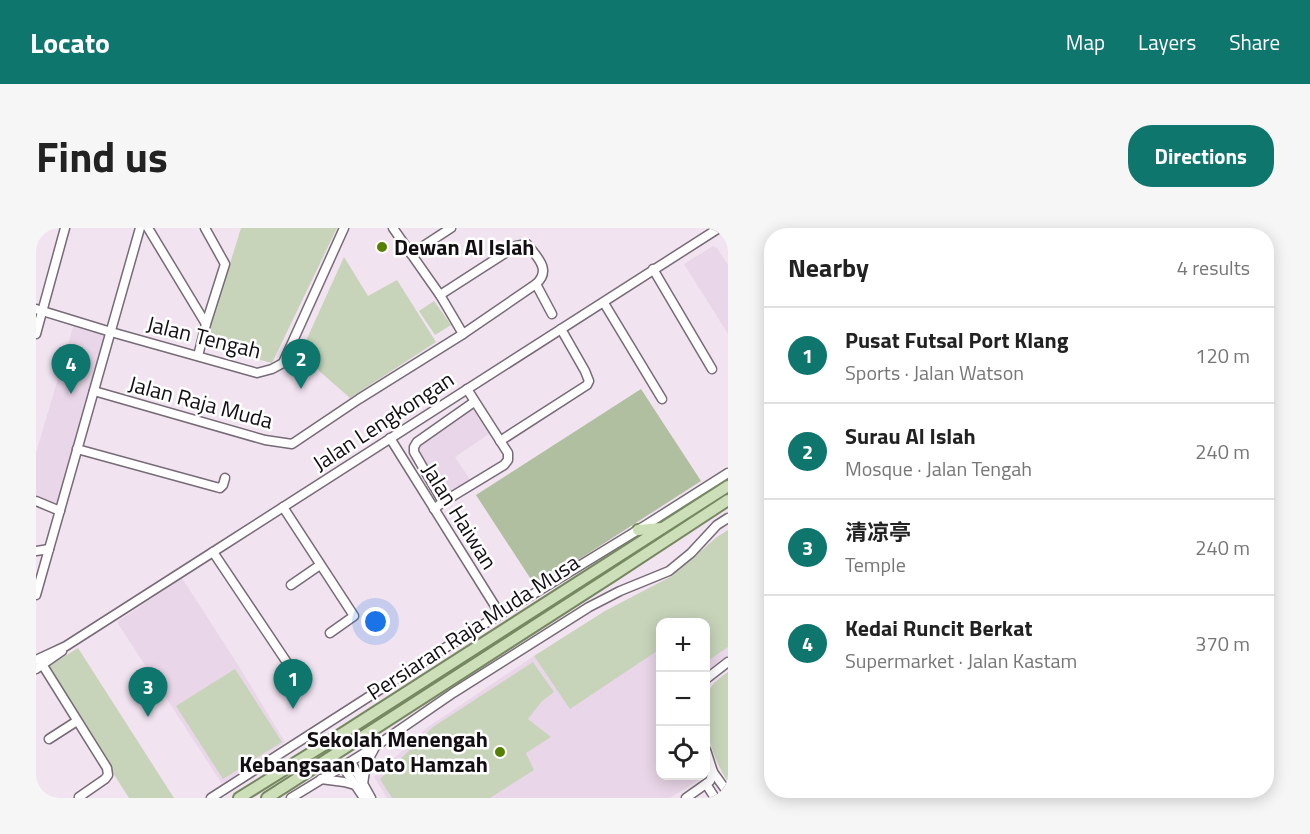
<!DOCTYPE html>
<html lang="en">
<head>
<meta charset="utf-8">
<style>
	:root { --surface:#fff; --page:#f6f6f6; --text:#222; --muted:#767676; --line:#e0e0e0; --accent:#0f766e }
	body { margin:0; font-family:"Titillium Web","Noto Sans SC",sans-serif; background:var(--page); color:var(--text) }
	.controls { position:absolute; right:18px; bottom:18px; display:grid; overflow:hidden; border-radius:12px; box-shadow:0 3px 15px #0003 }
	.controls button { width:54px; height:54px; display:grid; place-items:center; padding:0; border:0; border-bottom:2px solid var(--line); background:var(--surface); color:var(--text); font:30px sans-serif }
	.you { position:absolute; left:340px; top:394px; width:21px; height:21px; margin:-15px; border:4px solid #fff; border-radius:50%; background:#1a73e8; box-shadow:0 0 0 9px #1a73e833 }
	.badge { display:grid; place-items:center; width:39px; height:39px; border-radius:50%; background:var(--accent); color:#fff; font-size:20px; font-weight:700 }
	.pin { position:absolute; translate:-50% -50px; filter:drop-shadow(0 2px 3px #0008) }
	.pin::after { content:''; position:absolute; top:32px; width:21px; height:18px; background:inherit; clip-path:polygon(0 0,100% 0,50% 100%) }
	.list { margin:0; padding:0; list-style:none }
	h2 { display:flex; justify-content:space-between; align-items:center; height:78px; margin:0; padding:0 24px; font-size:26px }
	h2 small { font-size:20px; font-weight:400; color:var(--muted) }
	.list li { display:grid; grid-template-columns:39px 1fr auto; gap:18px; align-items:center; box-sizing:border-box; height:96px; padding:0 24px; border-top:2px solid var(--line) }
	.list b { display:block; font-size:22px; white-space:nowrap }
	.list p { margin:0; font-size:20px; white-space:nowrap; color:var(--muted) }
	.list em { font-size:20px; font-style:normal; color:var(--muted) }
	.icon { flex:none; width:33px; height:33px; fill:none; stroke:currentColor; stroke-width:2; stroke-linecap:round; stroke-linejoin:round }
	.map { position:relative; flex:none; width:692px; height:570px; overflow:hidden; border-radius:24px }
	header { display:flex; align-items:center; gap:36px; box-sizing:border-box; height:84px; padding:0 30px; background:var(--accent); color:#fff }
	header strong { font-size:28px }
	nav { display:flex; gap:33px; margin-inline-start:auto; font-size:21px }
	.intro { display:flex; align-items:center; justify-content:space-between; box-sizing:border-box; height:144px; padding:0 36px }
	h1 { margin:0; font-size:42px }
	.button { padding:15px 27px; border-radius:24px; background:var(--accent); color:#fff; font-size:21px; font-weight:700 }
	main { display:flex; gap:36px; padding:0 36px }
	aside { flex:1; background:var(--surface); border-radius:24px; box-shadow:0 3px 15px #0003 }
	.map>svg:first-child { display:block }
	.built { fill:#e9d6e8 }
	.green { fill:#c7d4ba }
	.forest { fill:#afbf9f }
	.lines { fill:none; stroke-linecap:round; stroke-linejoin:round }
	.minor-casing { stroke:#766b76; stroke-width:11 }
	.major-casing { stroke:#758860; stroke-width:14 }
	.minor { stroke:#fff; stroke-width:8 }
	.major { stroke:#cddfb9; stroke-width:10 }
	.poi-dot { fill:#558004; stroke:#fff; stroke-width:2 }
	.labels { text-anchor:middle; stroke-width:5; stroke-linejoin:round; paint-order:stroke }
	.poi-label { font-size:22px; font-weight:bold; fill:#120e12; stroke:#fff; text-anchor:start }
	.street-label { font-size:22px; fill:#120e12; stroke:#fff }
</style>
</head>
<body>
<header>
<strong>Locato</strong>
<nav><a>Map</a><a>Layers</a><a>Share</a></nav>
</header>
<div class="intro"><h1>Find us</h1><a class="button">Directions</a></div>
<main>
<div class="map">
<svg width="692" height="570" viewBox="0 0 692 570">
	<rect width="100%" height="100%" fill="#f1e3f0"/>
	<g class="built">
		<polygon points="677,18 681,20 692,37 692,106 648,36"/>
		<polygon points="38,96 70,106 21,279 0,269 0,225"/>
		<polygon points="437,176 456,204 419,229 435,253 408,270 380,223 380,219"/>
		<polygon points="692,302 692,430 670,445 670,394 624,394 624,548 665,548 664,551 634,570 351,570 338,549 392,499 498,428 569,383 636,348 681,309"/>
		<polygon points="146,350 202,437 249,514 186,556 81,394"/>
	</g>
	<g class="green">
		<polygon points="205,0 301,0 236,135 169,117"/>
		<polygon points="308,29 332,68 361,52 400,114 314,170 264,126"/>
		<polygon points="398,73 415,97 399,107 383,83"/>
		<polygon points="692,302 692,419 670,434 670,394 624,394 624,421 534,481 498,428 569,383 636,348 681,309"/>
		<polygon points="42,420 138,570 93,570 10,440"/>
		<polygon points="497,434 518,464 506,473 492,491 515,509 490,525 498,542 454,570 356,570 344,551 397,499"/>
		<polygon points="199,441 246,514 187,551 140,478"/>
		<path d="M692,444V554C678,533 664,493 671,468C673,458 684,449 692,444Z"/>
	</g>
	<polygon class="forest" points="605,161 665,253 500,359 440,267"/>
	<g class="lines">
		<g class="minor-casing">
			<g id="minor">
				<polyline points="112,0 170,96"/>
				<polyline points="690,0 692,4"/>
				<polyline points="375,26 415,0"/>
				<polyline points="617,41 676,141"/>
				<polyline points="500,56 516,86"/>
				<path d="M404,67L480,18L491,16C501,29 516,42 500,56L427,106"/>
				<polyline points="568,75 626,171"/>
				<polyline points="0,81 75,104 221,145 236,141 247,135 308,0"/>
				<polyline points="0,106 29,0"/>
				<polyline points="162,128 170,96 189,36 169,0"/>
				<polyline points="58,163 229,212 256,216 323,171 427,106 404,67 357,0"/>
				<polyline points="354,210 464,386"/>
				<polyline points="464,213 551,157 553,153 549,143 525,101"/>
				<polyline points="41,221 180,259 184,260 187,257 189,250"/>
				<polyline points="0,273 24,283"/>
				<polyline points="407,274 378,224 378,219 381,214 438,174"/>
				<polyline points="247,279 318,388 294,405"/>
				<polyline points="398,281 407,274 468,237 472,232 472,225 431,161"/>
				<polyline points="0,323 13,321"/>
				<polyline points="177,324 254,439"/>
				<polyline points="255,357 284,337"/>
				<polyline points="0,367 104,0"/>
				<polyline points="0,432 30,418 177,324 683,0"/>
				<polyline points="6,436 71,540 72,547 69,551 43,569"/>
				<polyline points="0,441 26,423"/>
				<polyline points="670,451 692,434"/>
				<polyline points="13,511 41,493"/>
				<polyline points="670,522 677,544 692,565"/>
				<polyline points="315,534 335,570"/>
				<polyline points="307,539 328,570"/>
				<polyline points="285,551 308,554 319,557"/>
				<polyline points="327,556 330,536 338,521"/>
				<polyline points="670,556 679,570"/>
				<polyline points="175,570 404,423 602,302 692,245"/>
				<polyline points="255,570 340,518 417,465 553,379 584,363 633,343 655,325 681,297 692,290"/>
				<polyline points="650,570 674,553 677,544"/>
			</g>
		</g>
		<g class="major-casing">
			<g id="major">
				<polyline points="602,302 626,300"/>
				<polyline points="203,570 296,512 692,258"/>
				<polyline points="231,570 579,346 692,272"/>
			</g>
		</g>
		<use href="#minor" class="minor"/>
		<use href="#major" class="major"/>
	</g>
	<g class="poi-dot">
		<circle cx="346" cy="19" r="6"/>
		<circle cx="464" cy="524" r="6"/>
	</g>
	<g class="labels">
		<g class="poi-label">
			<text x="358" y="27">Dewan Al Islah</text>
			<text x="452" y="519" text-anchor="end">Sekolah Menengah<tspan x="452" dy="25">Kebangsaan Dato Hamzah</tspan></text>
		</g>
		<g class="street-label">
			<text transform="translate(168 109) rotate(14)" y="8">Jalan Tengah</text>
			<text transform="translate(165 174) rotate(15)" y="8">Jalan Raja Muda</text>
			<text transform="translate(347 193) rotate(-33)" y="8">Jalan Lengkongan</text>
			<text transform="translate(424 288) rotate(58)" y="8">Jalan Haiwan</text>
			<text transform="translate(437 399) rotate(-33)" y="8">Persiaran Raja Muda Musa</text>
		</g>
	</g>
</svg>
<div class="controls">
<button>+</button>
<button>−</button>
<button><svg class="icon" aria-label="locate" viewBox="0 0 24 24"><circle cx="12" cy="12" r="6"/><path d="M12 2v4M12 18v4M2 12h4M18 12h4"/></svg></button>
</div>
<div class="you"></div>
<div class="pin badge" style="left:257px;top:481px">1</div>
<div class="pin badge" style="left:265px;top:161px">2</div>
<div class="pin badge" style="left:112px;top:489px">3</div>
<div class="pin badge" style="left:35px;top:166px">4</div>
</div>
<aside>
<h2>Nearby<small>4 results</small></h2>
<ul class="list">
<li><span class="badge">1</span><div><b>Pusat Futsal Port Klang</b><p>Sports · Jalan Watson</p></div><em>120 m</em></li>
<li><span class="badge">2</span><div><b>Surau Al Islah</b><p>Mosque · Jalan Tengah</p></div><em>240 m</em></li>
<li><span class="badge">3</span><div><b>清凉亭</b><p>Temple</p></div><em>240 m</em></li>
<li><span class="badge">4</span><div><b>Kedai Runcit Berkat</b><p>Supermarket · Jalan Kastam</p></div><em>370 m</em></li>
</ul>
</aside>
</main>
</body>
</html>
